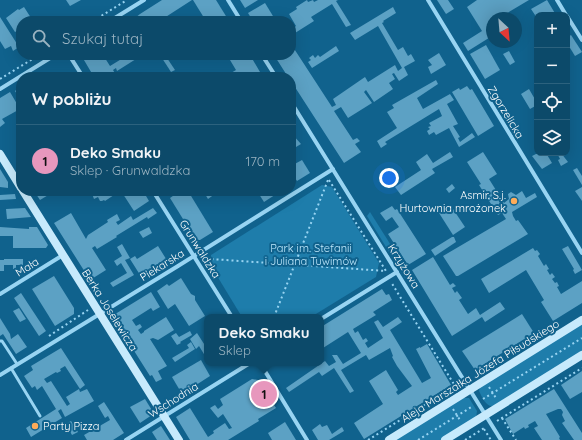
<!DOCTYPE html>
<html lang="pl">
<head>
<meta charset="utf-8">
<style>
	:root { --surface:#0c4a6a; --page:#1a5472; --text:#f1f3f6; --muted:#9ab3c1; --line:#2c627e; --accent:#e797bd }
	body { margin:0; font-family:Quicksand,sans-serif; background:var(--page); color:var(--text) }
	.controls { position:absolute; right:12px; top:12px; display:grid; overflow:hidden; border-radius:8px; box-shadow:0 4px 16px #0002 }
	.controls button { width:36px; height:36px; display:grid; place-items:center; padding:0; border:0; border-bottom:1px solid var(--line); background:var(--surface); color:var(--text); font:20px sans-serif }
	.compass { position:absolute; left:486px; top:12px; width:36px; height:36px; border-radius:50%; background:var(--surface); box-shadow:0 4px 16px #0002; rotate:154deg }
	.you { position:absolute; left:389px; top:178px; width:14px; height:14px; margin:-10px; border:3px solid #fff; border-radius:50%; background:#1a73e8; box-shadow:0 0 0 6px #1a73e833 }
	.badge { display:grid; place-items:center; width:26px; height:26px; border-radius:50%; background:var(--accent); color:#111; font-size:13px; font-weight:700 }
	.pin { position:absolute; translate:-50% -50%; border:2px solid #fff; box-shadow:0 1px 4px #0006 }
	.popup { position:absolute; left:204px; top:314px; width:120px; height:52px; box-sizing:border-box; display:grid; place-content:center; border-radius:8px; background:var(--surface); filter:drop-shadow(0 1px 3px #0005); font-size:13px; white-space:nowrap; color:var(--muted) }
	.popup b { font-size:15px; color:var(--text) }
	.popup::after { content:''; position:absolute; left:50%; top:100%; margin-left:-8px; border:8px solid transparent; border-top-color:var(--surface) }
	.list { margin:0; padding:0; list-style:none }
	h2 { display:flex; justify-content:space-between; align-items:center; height:52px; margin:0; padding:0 16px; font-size:17px }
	h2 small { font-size:13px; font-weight:400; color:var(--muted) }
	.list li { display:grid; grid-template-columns:26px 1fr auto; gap:12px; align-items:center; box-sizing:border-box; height:72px; padding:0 16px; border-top:1px solid var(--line) }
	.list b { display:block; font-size:15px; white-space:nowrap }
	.list p { margin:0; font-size:13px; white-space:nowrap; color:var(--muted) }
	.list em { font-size:13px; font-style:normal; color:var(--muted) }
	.icon { flex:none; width:22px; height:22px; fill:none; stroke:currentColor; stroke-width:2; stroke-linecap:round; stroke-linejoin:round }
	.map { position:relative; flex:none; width:582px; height:440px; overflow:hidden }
	.search { position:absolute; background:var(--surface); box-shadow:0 4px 16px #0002; left:16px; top:16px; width:280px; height:44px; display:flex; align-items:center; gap:10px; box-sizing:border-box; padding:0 14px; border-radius:16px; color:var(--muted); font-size:15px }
	.panel { position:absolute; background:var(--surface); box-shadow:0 4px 16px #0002; left:16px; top:72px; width:280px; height:124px; border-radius:16px }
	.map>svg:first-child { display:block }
	.green { fill:#1e7dab }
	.building { fill:#5ca1c4 }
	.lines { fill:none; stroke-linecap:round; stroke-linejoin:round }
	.path { stroke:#98d4f2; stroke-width:2; stroke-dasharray:2 3; stroke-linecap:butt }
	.lane { stroke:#98d4f2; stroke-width:3 }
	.street { stroke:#98d4f2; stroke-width:4 }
	.secondary { stroke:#c7eafc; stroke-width:8 }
	.poi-dot { fill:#ffac59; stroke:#10628d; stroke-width:1.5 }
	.labels { text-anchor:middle; stroke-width:4; stroke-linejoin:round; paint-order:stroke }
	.street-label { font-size:11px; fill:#fff; stroke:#10628d }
	.poi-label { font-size:11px; fill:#fff; stroke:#10628d; text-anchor:end }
	.park-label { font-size:11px; fill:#bfe9fd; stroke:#10628d }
</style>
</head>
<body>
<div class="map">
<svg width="582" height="440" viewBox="0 0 582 440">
	<rect width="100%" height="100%" fill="#10628d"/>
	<g class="green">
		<polygon points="322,185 332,187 379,263 376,277 311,317 242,317 211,266 211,255"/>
		<polygon points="370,212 409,274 409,276 405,278 367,216"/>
		<path d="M582,323V352L493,406C486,407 482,397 479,391L480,387Z"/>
		<polygon points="463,398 469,398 477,411 476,418 440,440 394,440"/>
	</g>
	<g class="building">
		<polygon points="66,0 81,0 70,6"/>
		<polygon points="162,0 192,0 161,20 162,21 137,21 135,18 140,14"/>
		<polygon points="193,0 216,0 229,21 206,21"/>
		<polygon points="240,0 258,0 245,8"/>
		<polygon points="307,0 308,2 313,0 314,2 318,0 338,0 336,1 351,25 346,27 332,4 311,17 314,21 295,33 292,29 296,26 289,14 297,9 296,7"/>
		<polygon points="437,0 448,0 454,9 446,14"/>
		<polygon points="477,0 529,0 499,18 492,18 492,36 468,51 463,43 482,31 467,7"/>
		<polygon points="547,0 556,15 537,15 537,18 531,9"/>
		<polygon points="265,3 276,21 253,21 248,13"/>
		<polygon points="24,7 33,21 21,21 21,29 15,32 6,18 18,9 19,10"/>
		<polygon points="393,7 396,13 383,21 384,22 382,23 398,50 403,47 408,56 411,54 415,61 404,67 408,75 399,81 394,73 392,74 395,79 389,83 393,89 374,102 366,90 364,92 372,103 348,118 341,107 334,111 353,140 357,138 360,141 355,144 361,152 344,163 291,81 291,77 288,77 274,55 291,55 291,44 332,107 336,105 333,99 365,77 368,82 395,65 398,71 402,68 378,26 355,40 350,33"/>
		<polygon points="0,17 19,47 13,51 11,46 5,49 0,41"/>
		<polygon points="571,35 582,52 575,56 567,43 567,38"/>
		<polygon points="486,45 500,70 485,79 470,54"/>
		<polygon points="336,46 339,51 312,68 308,62 311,60 309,58 313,55 315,58 318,55 320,57"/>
		<polygon points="509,51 515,62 510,65 503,54"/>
		<polygon points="439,53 446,65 431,74 428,67 432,65 428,60"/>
		<polygon points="81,55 103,55 110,66 128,55 134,55 136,59 117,71 116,68 113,70 117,77 94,77"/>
		<polygon points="160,55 165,55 175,70 171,72"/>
		<polygon points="227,55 250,55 260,72 252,77 224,77 236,70"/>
		<polygon points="436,80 438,84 417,98 423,109 450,94 454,100 447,104 458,124 453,126 460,137 458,138 460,142 472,133 475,137 459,147 449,128 436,135 434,132 429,135 427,131 430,129 428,127 431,126 429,123 442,116 439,109 385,142 387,144 381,148 377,141 397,128 387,112 394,108 392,105"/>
		<polygon points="21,86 21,101 15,91"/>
		<polygon points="467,86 470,90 472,89 494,126 478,136 452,92 459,88 460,90"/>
		<polygon points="529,89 536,101 537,100 537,105 530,109 521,94"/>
		<polygon points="10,92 20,109 2,119 5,123 0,127 0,98"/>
		<polygon points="293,130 295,134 293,135 301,144 291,150 291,132"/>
		<polygon points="450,152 453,157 432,169 435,173 401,195 395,187 421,170 416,162 427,154 433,163"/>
		<polygon points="483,152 497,174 489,179 504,203 509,199 508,194 511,192 516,195 522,191 526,198 535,193 537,197 512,212 513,216 516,221 518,220 528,234 458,276 456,276 443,256 506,219 502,213 498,215 479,185 481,184 467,162"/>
		<polygon points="538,153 546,153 552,163 542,169 532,156"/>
		<polygon points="561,153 568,162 561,166 558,160 560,159 558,155"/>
		<polygon points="302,160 310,173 297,181 291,172 291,166"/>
		<polygon points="577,168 582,176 582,185 573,170"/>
		<polygon points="0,169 8,182 8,188 0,187"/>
		<polygon points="452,184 455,188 449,193 446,189"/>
		<polygon points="582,187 582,201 575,191"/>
		<polygon points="34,191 55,191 40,200"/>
		<polygon points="91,191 102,191 104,193 107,191 120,191 105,201 104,200 102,201 100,201 98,197 94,199"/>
		<polygon points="121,191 143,191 149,201 134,211"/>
		<polygon points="180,191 188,191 213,232 200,240 196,240 170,198"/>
		<polygon points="210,191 219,191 208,199 205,194"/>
		<polygon points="257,191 281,191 264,202"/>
		<polygon points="15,194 16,199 0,200 0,195"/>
		<polygon points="392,206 395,210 397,209 426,254 408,265 388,234 399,227 392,217 386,221 380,213"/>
		<polygon points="451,206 465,227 453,235 439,213"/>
		<polygon points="25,208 31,217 7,219 6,209"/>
		<polygon points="153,208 157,213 148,219 147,217 116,236 117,237 97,249 95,246 92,248 106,270 90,280 54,223 71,213 86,239 88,235 108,222 107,220 117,214 120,220 116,222 118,225 131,216 133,220"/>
		<polygon points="0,227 29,229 29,227 37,227 48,245 46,248 13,248 13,236 0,236"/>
		<polygon points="149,227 152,233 143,238 139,232"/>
		<polygon points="452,237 454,237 456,242 435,256 431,250"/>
		<polygon points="122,244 130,258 125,260 134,275 113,287 110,283 127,273 121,263 117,266 114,261 122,256 117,247"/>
		<polygon points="158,246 168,262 142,278 130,259 135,256 137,259"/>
		<polygon points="568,246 582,270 575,274 573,270 574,269 562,249"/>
		<polygon points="533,248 535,251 537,250 540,254 538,256 544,266 546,264 549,269 547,270 550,275 552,273 555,277 552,279 555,283 557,282 559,286 557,287 561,294 582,281 582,303 553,321 541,302 544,300 526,270 489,293 481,279"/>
		<polygon points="433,257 450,285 453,283 456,286 452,288 455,293 457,291 462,298 459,300 468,314 476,308 480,315 500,302 505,309 485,322 482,317 452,336 412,270"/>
		<polygon points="4,259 23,259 23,265 16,265 16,269 13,269 13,265 4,265 4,271 0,271 0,260 4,260"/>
		<polygon points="54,276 74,308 74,314 55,326 32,289"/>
		<polygon points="181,278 191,294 195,296 195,300 205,316 189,326 175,304 168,309 157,291 167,284 169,286"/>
		<polygon points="382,289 386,295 389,294 392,300 373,312 376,315 353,329 355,333 358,331 363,340 366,338 368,341 365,343 368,348 383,338 374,322 378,320 383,327 398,317 402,322 390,330 422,383 431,378 416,349 420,347 420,348 427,344 451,385 364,439 354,423 383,404 369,381 386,370 398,390 396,392 398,395 412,386 397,366 392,357 393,356 390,348 369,360 366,355 341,370 354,391 350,393 334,368 322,376 319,372 289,392 286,388 325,361 329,366 336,362 332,355 337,355 343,364 361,353 348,332 323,348 321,345 321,327"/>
		<polygon points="151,292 160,307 153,311 151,308 132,320 136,326 140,324 142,327 138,330 141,334 144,332 144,331 166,317 174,330 158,340 153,338 150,339 167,366 158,371 162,379 156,382 152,375 150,376 112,316"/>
		<polygon points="21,293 46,331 39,336 14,298"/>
		<polygon points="19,308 26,319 20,322 13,311"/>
		<polygon points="522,314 534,333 475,370 462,351"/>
		<polygon points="0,318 10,334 11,339 18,334 27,347 16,354 3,334 0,336"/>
		<polygon points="190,331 192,335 180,342 181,343 177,345 171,336 176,333 179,337"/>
		<polygon points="197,333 206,347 207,346 207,359 199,346 196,349 190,339"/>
		<polygon points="191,342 195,349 175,362 172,358 189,348 187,345"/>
		<polygon points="61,348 85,385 80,389 65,366 60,369 61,371 57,373 56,372 44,379 47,383 51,381 67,406 70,404 66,397 79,389 80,392 87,389 94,401 65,417 61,409 58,411 62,418 31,437 26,428 56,409 42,386 37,390 35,386 32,388 24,376 33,370 31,366"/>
		<polygon points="201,360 210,376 182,394 172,377"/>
		<polygon points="582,371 582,392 570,399 561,385"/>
		<polygon points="252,379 258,380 276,408 258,419 259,421 228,440 190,440 176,417 190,408 208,437 214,433 213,431 225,423 229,429 232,428 223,414 218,418 210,408 215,405 218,409 223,405 220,399"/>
		<polygon points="554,389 582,433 582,440 574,440 562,423 565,421 562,415 563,412 561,409 558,409 546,414 560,437 559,438 560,440 542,440 534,428 538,426 535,421 528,425 529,427 525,429 524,427 513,434 505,419"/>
		<polygon points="145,399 153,412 152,415 140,423 130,407"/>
		<polygon points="104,402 124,433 113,440 87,440 84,435 110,420 108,416 105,418 98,406"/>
		<polygon points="71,421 78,432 72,435 66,424"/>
		<polygon points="285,422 296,440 272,440 268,433"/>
		<polygon points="320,424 322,427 327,425 332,434 342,427 344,431 329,440 318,440 312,430"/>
		<polygon points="161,426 170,440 157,440 152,432"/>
	</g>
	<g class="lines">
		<g class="path">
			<polyline points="93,21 127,0"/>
			<polyline points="0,79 39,55"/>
			<polyline points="329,180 386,271"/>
			<polyline points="301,250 309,253"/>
			<polyline points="207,257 211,259 386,271"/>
			<polyline points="274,317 328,180"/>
			<polyline points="49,336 88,310"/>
			<polyline points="489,387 496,398"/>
			<polyline points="483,399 582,338"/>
			<polyline points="453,409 460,420"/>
			<polyline points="502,418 516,440"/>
			<polyline points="497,421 582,368"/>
			<polyline points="484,429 491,440"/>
			<polyline points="368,440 455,386 391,282"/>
			<polyline points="418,440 473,406"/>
			<polyline points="465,440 486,427"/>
		</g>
		<g class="lane">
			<polyline points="0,341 2,341 17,364"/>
			<polyline points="11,368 40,416"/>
		</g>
		<g class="street">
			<polyline points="228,0 241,21"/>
			<polyline points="428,0 582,253"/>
			<polyline points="557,0 566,15"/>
			<polyline points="567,16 582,40"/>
			<polyline points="110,21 144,0"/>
			<polyline points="69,55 83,77"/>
			<polyline points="262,55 276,77"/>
			<polyline points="0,89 55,55"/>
			<polyline points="291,102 501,440"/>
			<polyline points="153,191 232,317"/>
			<polyline points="0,294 63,255"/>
			<polyline points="321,319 397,272"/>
			<polyline points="260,363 307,440"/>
			<polyline points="0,375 178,266 333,169"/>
			<polyline points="126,440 250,363"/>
		</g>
		<g class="secondary">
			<polyline points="0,154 21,188"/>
			<polyline points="23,191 179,440"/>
			<polyline points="389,440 582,320"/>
			<polyline points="445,440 582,355"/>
		</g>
	</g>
	<g class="poi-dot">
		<circle cx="514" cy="201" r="4"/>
		<circle cx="35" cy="426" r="4"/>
	</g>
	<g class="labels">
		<g class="street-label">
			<text transform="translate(506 112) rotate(59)" y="4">Zgorzelicka</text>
			<text transform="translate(200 249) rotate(58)" y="4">Grunwaldzka</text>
			<text transform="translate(162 265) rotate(-32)" y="4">Piekarska</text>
			<text transform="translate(404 266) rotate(58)" y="4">Krzyżowa</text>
			<text transform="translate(27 267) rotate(-32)" y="4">Mała</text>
			<text transform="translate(110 310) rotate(58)" y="4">Berka Joselewicza</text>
			<text transform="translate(480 371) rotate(-32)" y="4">Aleja Marszałka Józefa Piłsudskiego</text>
			<text transform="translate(173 400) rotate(-32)" y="4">Wschodnia</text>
		</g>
		<g class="poi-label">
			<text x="506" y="199">Asmir. S.j.<tspan x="506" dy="13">Hurtownia mrożonek</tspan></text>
			<text x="43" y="430" text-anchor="start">Party Pizza</text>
		</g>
		<g class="park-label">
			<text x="311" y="252">Park im. Stefanii<tspan x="311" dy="13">i Juliana Tuwimów</tspan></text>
		</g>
	</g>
</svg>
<div class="controls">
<button>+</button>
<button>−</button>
<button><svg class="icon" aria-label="locate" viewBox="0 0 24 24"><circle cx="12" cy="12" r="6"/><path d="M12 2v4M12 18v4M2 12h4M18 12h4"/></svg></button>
<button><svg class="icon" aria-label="layers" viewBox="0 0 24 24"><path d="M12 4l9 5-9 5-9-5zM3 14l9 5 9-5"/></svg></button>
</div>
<svg class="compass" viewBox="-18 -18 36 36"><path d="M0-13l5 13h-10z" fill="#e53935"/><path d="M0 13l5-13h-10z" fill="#9ab3c1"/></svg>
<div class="you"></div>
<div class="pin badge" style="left:264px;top:394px">1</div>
<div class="popup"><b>Deko Smaku</b>Sklep</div>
<div class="search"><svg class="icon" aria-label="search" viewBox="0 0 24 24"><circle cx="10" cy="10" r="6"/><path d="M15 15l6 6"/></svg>Szukaj tutaj</div>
<section class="panel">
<h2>W pobliżu<small></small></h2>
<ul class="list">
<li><span class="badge">1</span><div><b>Deko Smaku</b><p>Sklep · Grunwaldzka</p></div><em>170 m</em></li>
</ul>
</section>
</div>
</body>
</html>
